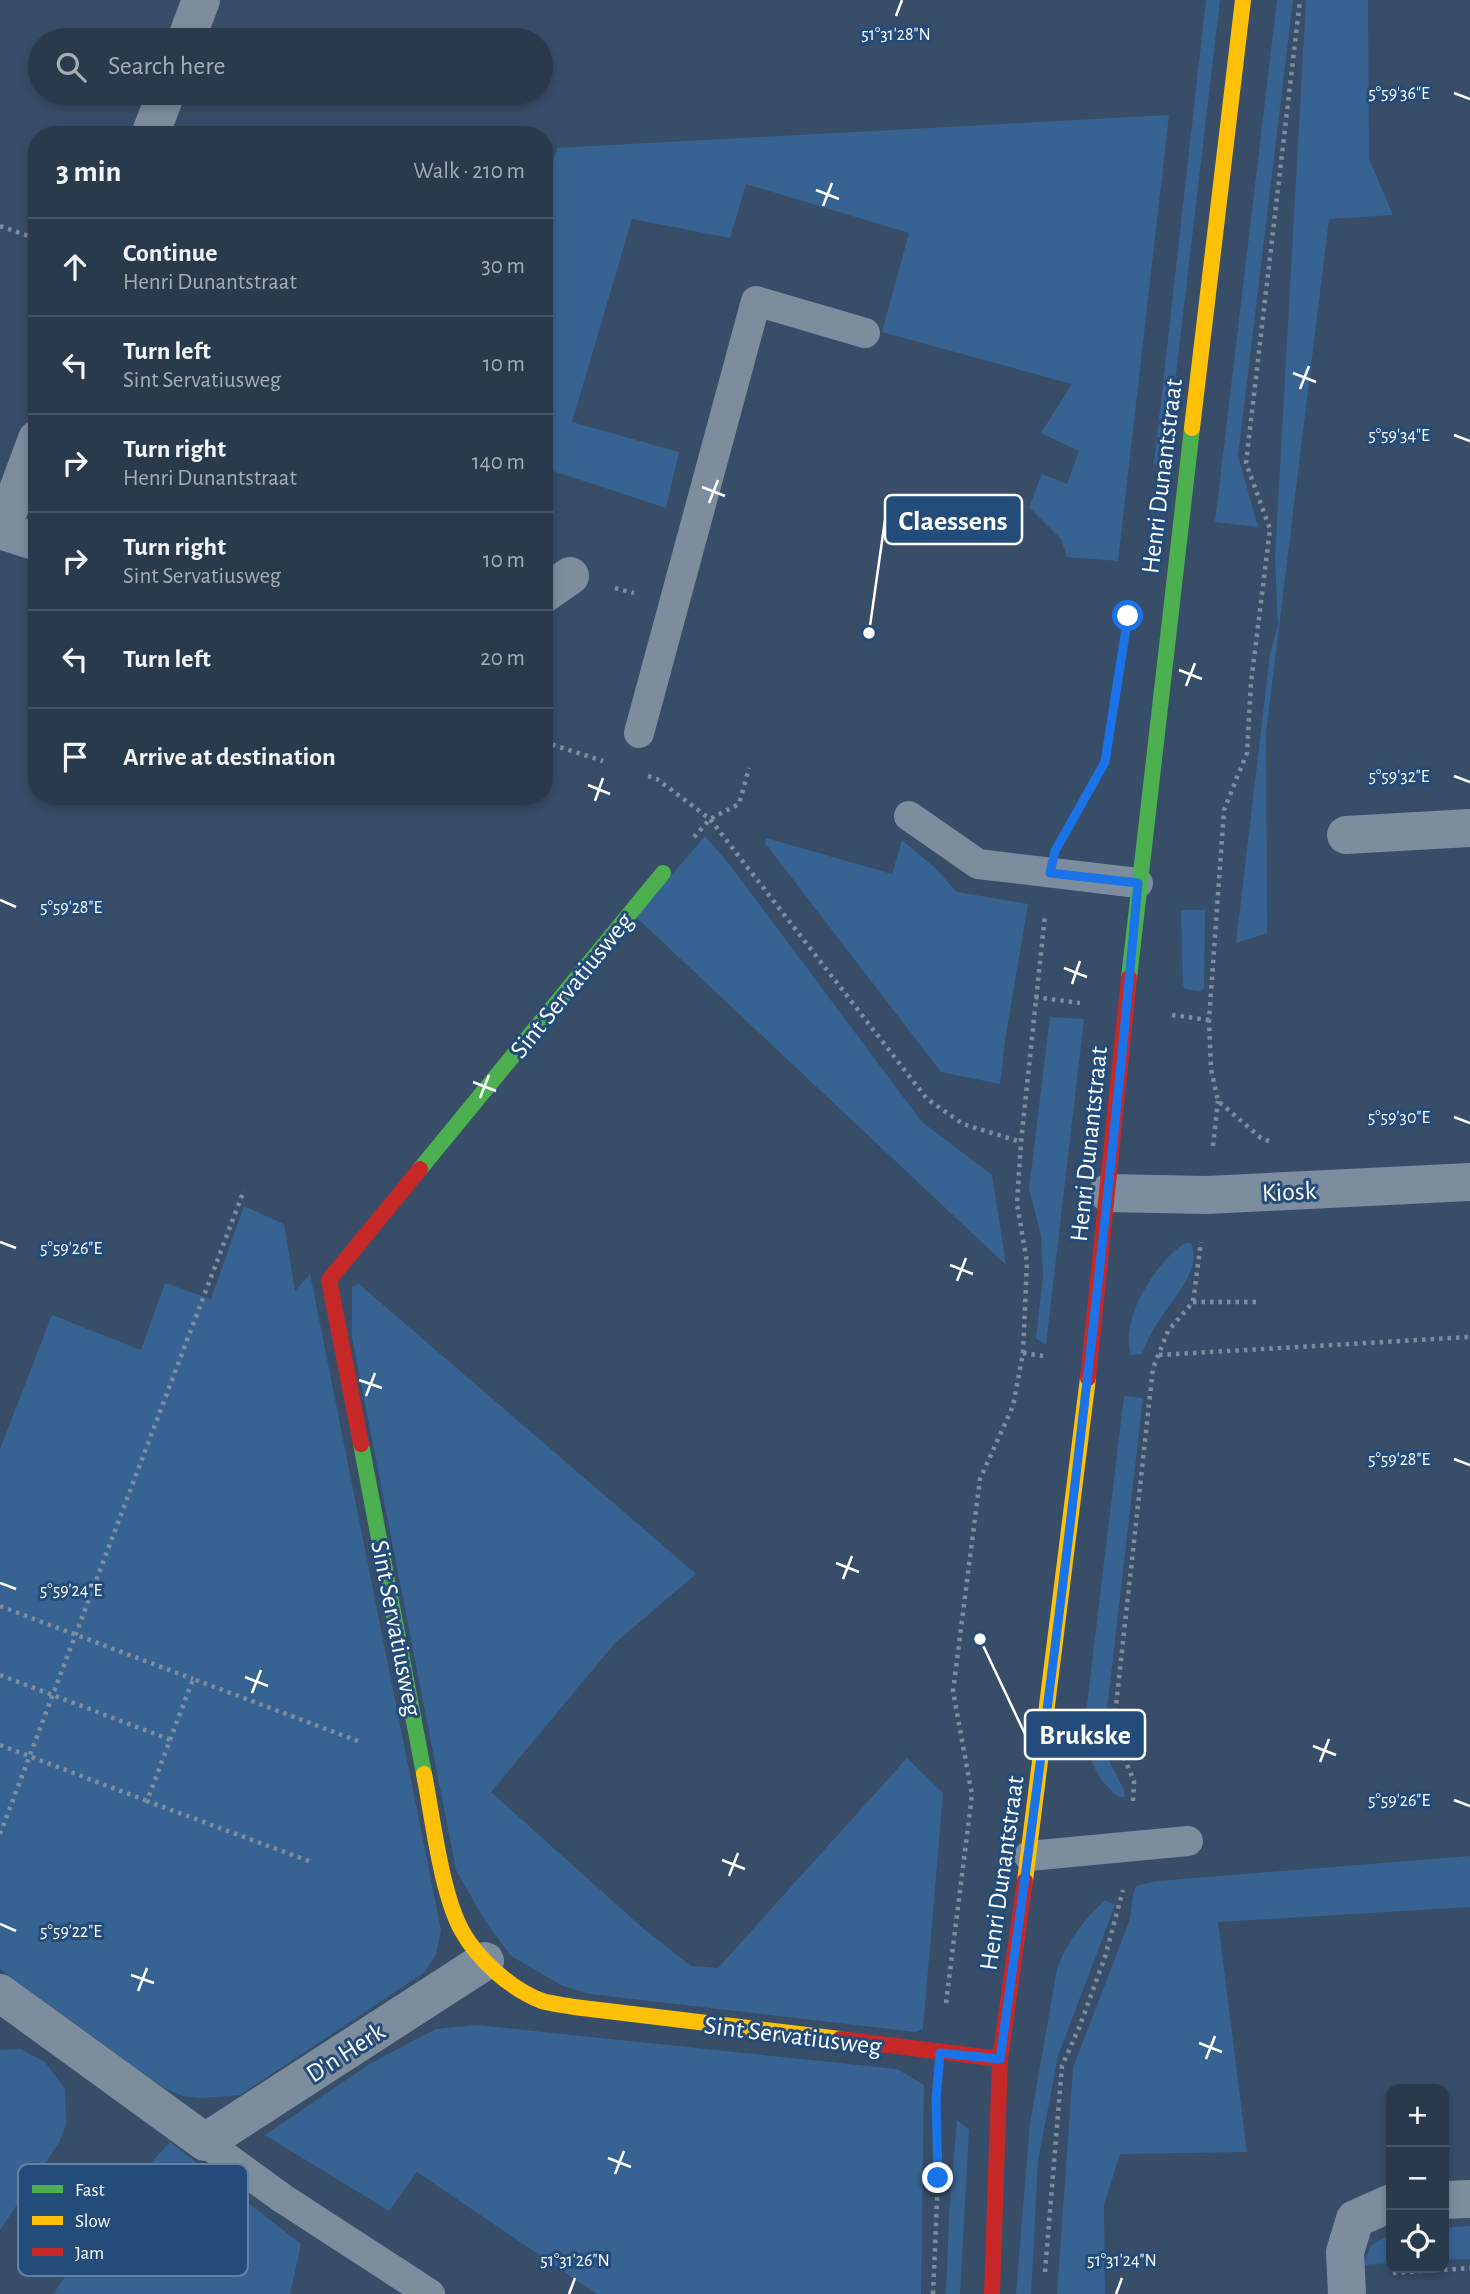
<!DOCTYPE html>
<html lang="en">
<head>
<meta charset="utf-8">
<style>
	:root { --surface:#2a3a4d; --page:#364557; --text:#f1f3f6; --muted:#a5adb6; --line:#465465 }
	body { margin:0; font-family:"Alegreya Sans",sans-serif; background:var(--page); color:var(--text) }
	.controls { position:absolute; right:21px; bottom:21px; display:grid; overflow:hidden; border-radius:14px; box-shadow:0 4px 10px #0003 }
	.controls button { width:63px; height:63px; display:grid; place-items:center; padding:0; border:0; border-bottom:2px solid var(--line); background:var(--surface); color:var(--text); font:35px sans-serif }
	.stop { position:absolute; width:21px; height:21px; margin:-16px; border:5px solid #1a73e8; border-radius:50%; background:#fff }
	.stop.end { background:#1a73e8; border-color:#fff; box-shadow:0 2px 7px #0008 }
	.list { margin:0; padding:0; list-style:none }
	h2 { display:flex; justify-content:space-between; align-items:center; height:91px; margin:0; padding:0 28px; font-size:30px }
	h2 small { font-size:23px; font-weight:400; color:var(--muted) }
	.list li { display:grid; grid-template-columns:46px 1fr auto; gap:21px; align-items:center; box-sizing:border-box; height:98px; padding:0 28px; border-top:2px solid var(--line) }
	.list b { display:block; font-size:26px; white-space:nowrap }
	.list p { margin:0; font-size:23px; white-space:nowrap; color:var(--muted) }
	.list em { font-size:23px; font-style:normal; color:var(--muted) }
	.icon { flex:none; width:38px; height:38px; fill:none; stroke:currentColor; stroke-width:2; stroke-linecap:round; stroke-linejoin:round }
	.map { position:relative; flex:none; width:1470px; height:2294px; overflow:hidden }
	.search { position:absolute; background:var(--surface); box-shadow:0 4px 10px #0003; left:28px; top:28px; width:525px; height:77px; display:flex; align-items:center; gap:18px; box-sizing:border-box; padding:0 24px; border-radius:38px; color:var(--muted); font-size:26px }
	.panel { position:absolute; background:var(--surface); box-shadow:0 4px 10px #0003; left:28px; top:126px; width:525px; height:679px; border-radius:28px }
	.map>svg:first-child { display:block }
	.green { fill:#376392 }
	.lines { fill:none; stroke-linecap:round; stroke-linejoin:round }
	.path { stroke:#7c8d9e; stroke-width:4.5; stroke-dasharray:3.5 5; stroke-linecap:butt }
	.lane { stroke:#7c8d9e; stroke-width:30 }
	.street { stroke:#7c8d9e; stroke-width:38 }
	.fast { stroke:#4caf50; stroke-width:16 }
	.slow { stroke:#ffc107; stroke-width:16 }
	.jam { stroke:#c62828; stroke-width:16 }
	.route { stroke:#1a73e8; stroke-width:9 }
	.ticks { fill:none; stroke:#fff; stroke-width:2.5 }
	.labels { text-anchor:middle; stroke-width:6; stroke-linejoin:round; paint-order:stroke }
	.street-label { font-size:26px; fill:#fff; stroke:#244c7b }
	.key { fill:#244c7b; stroke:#6682a3; stroke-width:2 }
	.key-label { font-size:19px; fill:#fff }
	.ticks-label { font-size:18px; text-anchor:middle; fill:#fff; stroke:#244c7b; stroke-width:6; stroke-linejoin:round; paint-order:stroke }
	.leader { fill:none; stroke:#fff; stroke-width:2.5 }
	.callout-dot { fill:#fff; stroke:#244c7b; stroke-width:2.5 }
	.callout { fill:#244c7b; stroke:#fff; stroke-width:2.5 }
	.callout-label { font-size:28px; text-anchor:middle; font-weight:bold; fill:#fff }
</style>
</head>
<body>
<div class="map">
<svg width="1470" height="2294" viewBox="0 0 1470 2294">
	<rect width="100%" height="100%" fill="#384d67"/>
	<g class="green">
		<polygon points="1206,0 1220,0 1165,467 1154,464"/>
		<polygon points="1277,0 1293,0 1238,456 1258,527 1215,522"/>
		<polygon points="1306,0 1368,0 1369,159 1393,215 1329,219 1266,733 1267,933 1236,943 1270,654 1278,625 1275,558"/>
		<polygon points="1169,115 1118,561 1067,557 1061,539 1029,507 1042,474 1067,484 1079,451 1041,433 1072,384 882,332 909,233 746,184 730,238 632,219 572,422 679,452 666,508 544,468 544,213 551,188 546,186 557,148"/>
		<polygon points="705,836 729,864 922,1122 992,1175 1006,1265 636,917"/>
		<polygon points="766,838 892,874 902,840 934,867 957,892 1028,904 1005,1040 1000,1084 941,1072 765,843"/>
		<polygon points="1181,910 1205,910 1204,988 1200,991 1185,989 1183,985"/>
		<polygon points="1050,1017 1084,1019 1046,1345 1036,1338 1043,1277 1041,1235 1029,1189"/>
		<polygon points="244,1206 284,1224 295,1291 310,1274 441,1930 436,1954 425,1972 240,2095 203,2098 183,2096 162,2087 0,1969 0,1449 52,1315 141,1350 165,1283 211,1299"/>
		<path d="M1185,1243H1191C1203,1269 1172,1299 1160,1319C1152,1330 1147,1341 1142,1354L1131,1355C1119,1319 1156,1262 1185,1243Z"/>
		<polygon points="359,1284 696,1574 615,1643 491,1792 645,1930 691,1966 718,1968 907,1758 943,1793 923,2029 915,2032 590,1994 563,1986 511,1956 484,1919 456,1870 352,1337 352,1287"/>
		<path d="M1124,1396L1143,1398L1105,1727L1109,1761L1124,1790L1125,1797H1119C1092,1777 1087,1752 1085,1721Z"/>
		<polygon points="1470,1856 1470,1907 1218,1922 1247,2152 1120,2154 1104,2205 1105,2294 1057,2294 1073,2068 1130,1919 1133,1894 1136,1886 1157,1881"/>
		<path d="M1105,1900L1115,1905L1058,2056L1038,2161L1031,2294H1016L1030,2124L1057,1969C1067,1941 1083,1921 1105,1900Z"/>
		<polygon points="476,2025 897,2069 924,2085 921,2294 597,2294 417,2172 389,2211 265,2135 371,2063 436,2029"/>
		<polygon points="21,2049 45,2062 65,2089 66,2124 60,2141 0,2230 0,2050"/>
		<polygon points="957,2120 969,2130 960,2294 946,2294 949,2216"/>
		<polygon points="170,2142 301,2244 290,2294 53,2294 128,2188"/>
		<polygon points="1470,2226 1470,2259 1444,2260 1444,2228"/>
		<polygon points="1391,2233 1391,2263 1363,2265 1371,2246"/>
	</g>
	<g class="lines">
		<g class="path">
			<polyline points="0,226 37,239"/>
			<polyline points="615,588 634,593"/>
			<polyline points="544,742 603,761"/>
			<polyline points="648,776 657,779 710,819 927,1099 963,1124 1021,1142"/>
			<polyline points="1067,829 1101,770"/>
			<polyline points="694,837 710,819 739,804 749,768"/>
			<polyline points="1035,997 1080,1003"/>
			<polyline points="1172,1015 1209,1020"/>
			<polyline points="1269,1141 1261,1138 1218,1101 1211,1069 1209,1020 1224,810 1247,753 1251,683 1270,529 1246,463 1300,0"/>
			<polyline points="1213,1146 1218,1101"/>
			<polyline points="1193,1302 1257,1302"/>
			<polyline points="1023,1353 1043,1356"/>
			<polyline points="1159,1355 1470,1337"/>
			<polyline points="0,1606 193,1679"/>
			<polyline points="0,1675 171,1740"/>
			<polyline points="0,1745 147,1801"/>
			<polyline points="1133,1801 1134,1781 1113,1733 1153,1368 1168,1331 1193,1302 1201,1242"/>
			<polyline points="0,1834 244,1190"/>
			<polyline points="309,1861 147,1801 193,1679 358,1741"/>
			<polyline points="946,2003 972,1795 953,1691 980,1479 1013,1406 1023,1353 1027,1262 1017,1204 1021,1142 1045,915"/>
			<polyline points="1045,2272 1062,2066 1079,2028 1105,1957 1123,1890"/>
			<polyline points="1393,2273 1470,2268"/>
			<polyline points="933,2294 938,2178 936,2099"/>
		</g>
		<g class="lane">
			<polyline points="639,733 756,301 865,333"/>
			<polyline points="909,816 978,864 1138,883"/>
			<polyline points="1029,1856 1188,1841"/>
			<polyline points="205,2142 282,2198 430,2294"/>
		</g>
		<g class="street">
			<polyline points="186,40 201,0"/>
			<polyline points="150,135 166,93"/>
			<polyline points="0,529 18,490 37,439"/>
			<polyline points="0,530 37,542"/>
			<polyline points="544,594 570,576"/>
			<polyline points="1346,835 1470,828"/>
			<polyline points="1108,1193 1207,1195 1470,1182"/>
			<polyline points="0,1993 205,2142 485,1961"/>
			<polyline points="1444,2200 1470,2199"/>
			<polyline points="1347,2294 1345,2252 1355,2219 1391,2203"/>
		</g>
		<g class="fast">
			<polyline points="1129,978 1192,428"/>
			<polyline points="420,1169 663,873"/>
			<polyline points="361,1444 424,1774"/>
		</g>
		<g class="slow">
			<polyline points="1192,428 1243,0"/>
			<path d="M424,1774C433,1819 441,1893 462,1931C478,1960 511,1989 542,2001C552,2004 564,2005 574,2007L840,2039"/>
			<polyline points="1025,1881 1088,1378"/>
		</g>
		<g class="jam">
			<polyline points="1088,1378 1129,978"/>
			<polyline points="361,1444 329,1280 420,1169"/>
			<polyline points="840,2039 1000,2059"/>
			<polyline points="992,2294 1000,2059 1025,1881"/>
		</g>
	</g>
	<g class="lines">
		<path class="route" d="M938,2178L936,2100L940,2053L1000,2059C1055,1668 1103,1276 1138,883L1050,873L1055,851L1105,762L1128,616"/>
	</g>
	<path class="ticks" d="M896,16L902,0M1454,93L1470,99M816,190L839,199M823,206L832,183M1293,373L1316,382M1300,389L1309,366M1454,435L1470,441M702,487L725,496M709,503L718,480M1179,670L1202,679M1186,686L1195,663M1454,776L1470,782M588,785L610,794M595,801L603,778M0,900L16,907M1064,968L1087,977M1072,984L1080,961M473,1082L496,1091M480,1098L489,1075M1454,1117L1470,1123M0,1242L16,1248M950,1265L973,1274M957,1281L966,1258M359,1380L382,1388M366,1396L375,1373M1454,1459L1470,1465M836,1563L859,1572M843,1579L852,1556M0,1583L16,1589M245,1677L268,1686M252,1693L261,1670M1313,1746L1336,1755M1320,1762L1329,1739M1454,1800L1470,1806M722,1860L745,1869M729,1876L738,1853M0,1924L16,1931M131,1975L154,1983M138,1991L147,1968M1199,2043L1222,2052M1206,2059L1215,2036M608,2158L631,2167M615,2174L624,2151M569,2294L575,2278M1116,2294L1122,2278"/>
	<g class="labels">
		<g class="street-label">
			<text transform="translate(1161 476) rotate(-83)" y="9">Henri Dunantstraat</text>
			<text transform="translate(571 985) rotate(-51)" y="9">Sint Servatiusweg</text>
			<text transform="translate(1088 1144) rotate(-84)" y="9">Henri Dunantstraat</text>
			<text transform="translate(1289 1191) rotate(-3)" y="9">Kiosk</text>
			<text transform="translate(397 1628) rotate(79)" y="9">Sint Servatiusweg</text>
			<text transform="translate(1001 1873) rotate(-82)" y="9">Henri Dunantstraat</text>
			<text transform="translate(793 2035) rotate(7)" y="9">Sint Servatiusweg</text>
			<text transform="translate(345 2052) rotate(-33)" y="9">D'n Herk</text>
		</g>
	</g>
	<rect x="18" y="2164" width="230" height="112" rx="10" class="key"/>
	<rect x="32" y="2185" width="31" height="8" fill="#4caf50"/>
	<rect x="32" y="2216" width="31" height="9" fill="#ffc107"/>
	<rect x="32" y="2248" width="31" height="8" fill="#c62828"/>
	<g class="key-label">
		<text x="75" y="2196">Fast</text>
		<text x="75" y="2227">Slow</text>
		<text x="75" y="2259">Jam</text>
	</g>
	<g class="ticks-label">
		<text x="896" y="40">51°31'28"N</text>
		<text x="1399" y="99">5°59'36"E</text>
		<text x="1399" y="441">5°59'34"E</text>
		<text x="1399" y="782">5°59'32"E</text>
		<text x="71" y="913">5°59'28"E</text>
		<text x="1399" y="1123">5°59'30"E</text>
		<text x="71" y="1254">5°59'26"E</text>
		<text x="1399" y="1465">5°59'28"E</text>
		<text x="71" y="1596">5°59'24"E</text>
		<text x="1399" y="1806">5°59'26"E</text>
		<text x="71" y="1937">5°59'22"E</text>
		<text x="575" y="2266">51°31'26"N</text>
		<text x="1122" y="2266">51°31'24"N</text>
	</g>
	<path class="leader" d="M869 633L885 520M980 1639L1025 1734"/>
	<g class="callout-dot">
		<circle cx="869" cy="633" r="7"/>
		<circle cx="980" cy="1639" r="7"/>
	</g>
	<g class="callout">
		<rect x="885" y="495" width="137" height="49" rx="7"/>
		<rect x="1025" y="1710" width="120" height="49" rx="7"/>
	</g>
	<g class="callout-label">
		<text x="953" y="530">Claessens</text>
		<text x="1085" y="1744">Brukske</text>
	</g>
</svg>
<div class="controls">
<button>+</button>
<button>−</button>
<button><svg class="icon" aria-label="locate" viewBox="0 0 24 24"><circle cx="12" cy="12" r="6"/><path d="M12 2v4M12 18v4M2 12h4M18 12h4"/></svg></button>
</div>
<div class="stop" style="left:1128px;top:616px"></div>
<div class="stop end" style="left:938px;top:2178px"></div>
<div class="search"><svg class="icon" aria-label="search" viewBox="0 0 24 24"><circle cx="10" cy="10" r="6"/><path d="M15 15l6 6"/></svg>Search here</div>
<section class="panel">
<h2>3 min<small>Walk · 210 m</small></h2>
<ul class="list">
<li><svg class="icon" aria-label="ahead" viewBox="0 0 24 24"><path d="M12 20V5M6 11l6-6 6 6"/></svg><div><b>Continue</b><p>Henri Dunantstraat</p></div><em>30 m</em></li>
<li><svg class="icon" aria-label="left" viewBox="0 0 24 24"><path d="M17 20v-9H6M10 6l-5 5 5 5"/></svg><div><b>Turn left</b><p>Sint Servatiusweg</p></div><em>10 m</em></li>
<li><svg class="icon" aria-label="right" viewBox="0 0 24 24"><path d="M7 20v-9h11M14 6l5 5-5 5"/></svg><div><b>Turn right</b><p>Henri Dunantstraat</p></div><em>140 m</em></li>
<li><svg class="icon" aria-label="right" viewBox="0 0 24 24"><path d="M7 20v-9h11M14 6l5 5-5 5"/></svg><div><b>Turn right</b><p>Sint Servatiusweg</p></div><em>10 m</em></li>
<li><svg class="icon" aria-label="left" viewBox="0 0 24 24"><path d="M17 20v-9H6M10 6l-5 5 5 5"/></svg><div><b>Turn left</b></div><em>20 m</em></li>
<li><svg class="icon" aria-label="arrive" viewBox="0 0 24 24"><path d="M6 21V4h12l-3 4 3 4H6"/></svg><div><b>Arrive at destination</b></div></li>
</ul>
</section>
</div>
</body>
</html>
